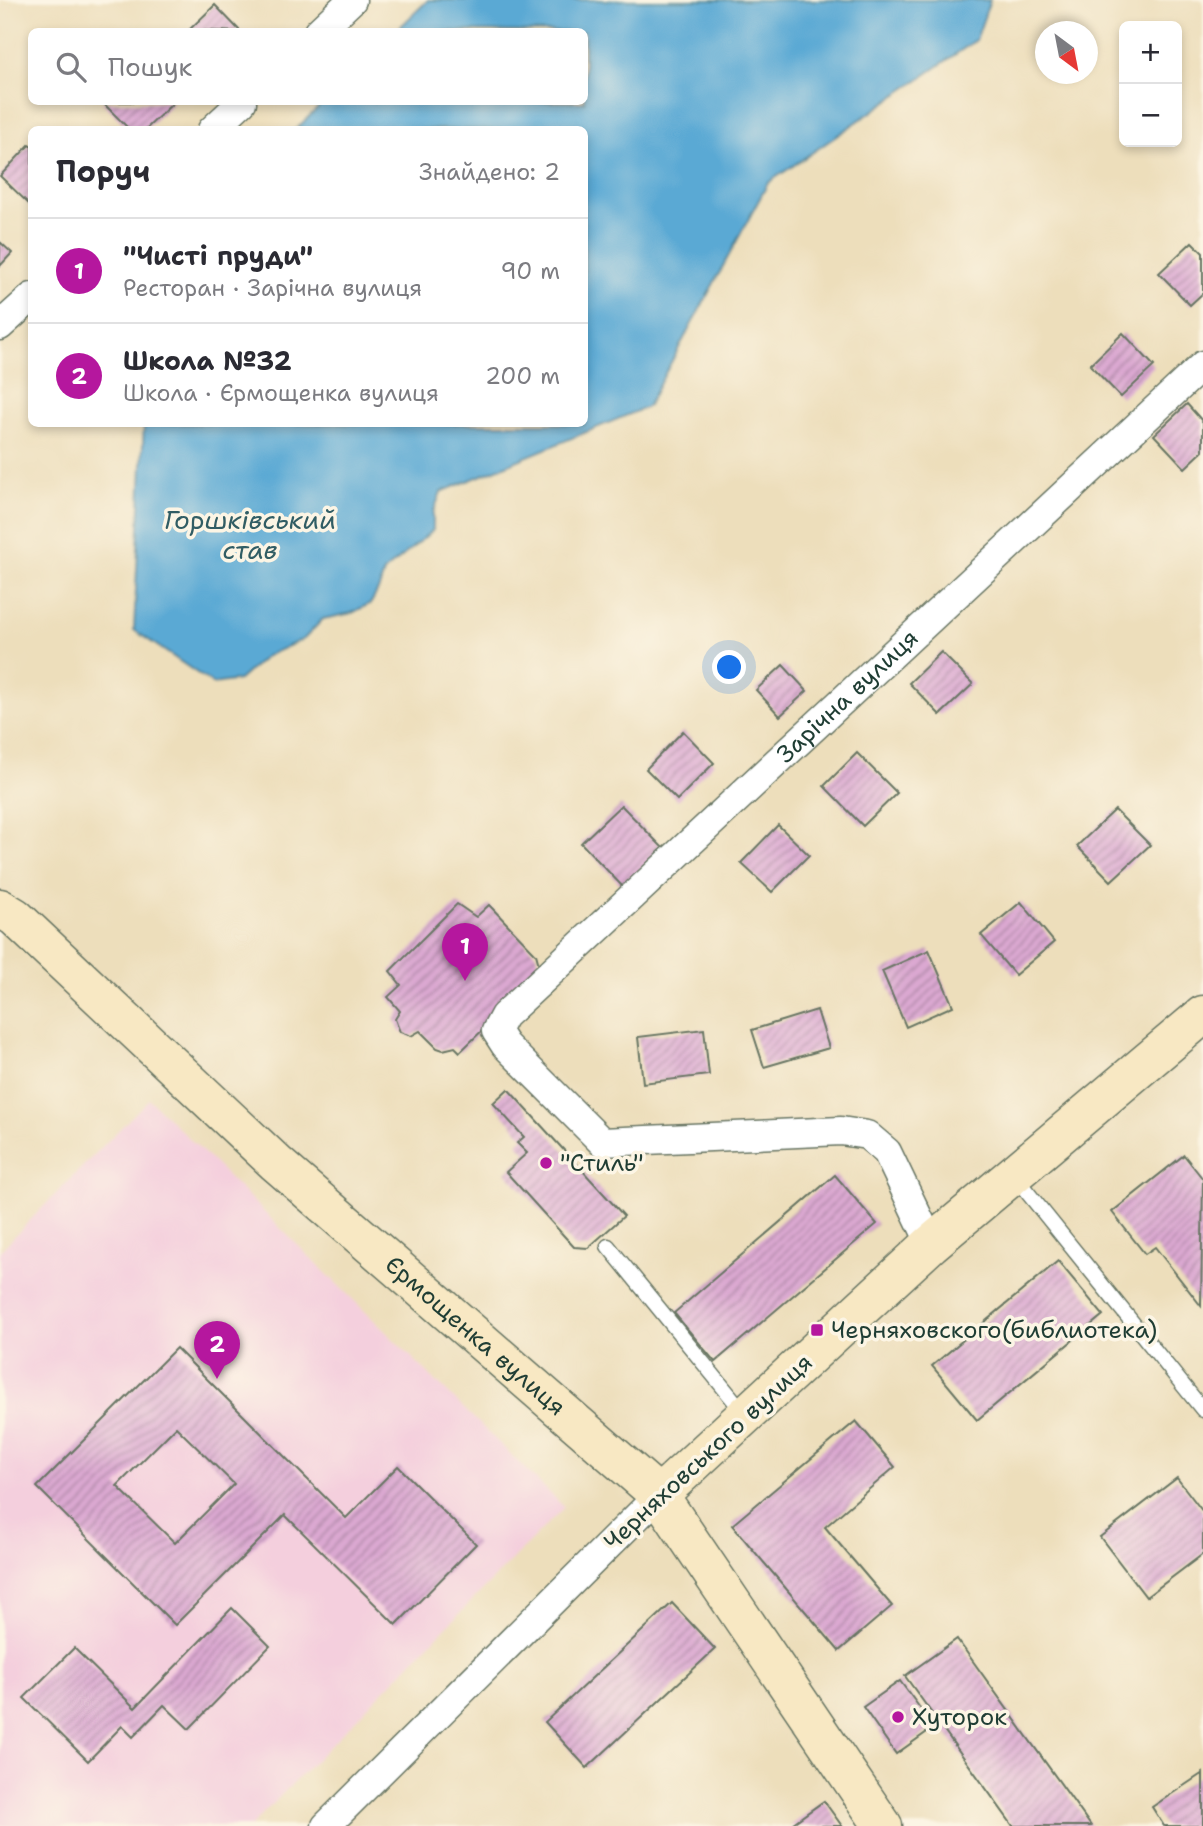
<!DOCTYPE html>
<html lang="uk">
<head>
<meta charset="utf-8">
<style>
	:root { --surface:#fff; --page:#f2f2f3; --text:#2b2b33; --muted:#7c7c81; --line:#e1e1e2; --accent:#b5179e }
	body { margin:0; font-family:"Shantell Sans",sans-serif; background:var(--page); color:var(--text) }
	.controls { position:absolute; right:21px; top:21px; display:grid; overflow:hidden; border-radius:10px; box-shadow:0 4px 10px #0003 }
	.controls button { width:63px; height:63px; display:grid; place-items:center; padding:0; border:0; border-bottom:2px solid var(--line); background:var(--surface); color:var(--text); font:35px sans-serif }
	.compass { position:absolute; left:1035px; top:21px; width:63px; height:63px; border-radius:50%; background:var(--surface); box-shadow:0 4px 10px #0003; rotate:148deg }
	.you { position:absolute; left:730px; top:668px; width:24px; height:24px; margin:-18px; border:5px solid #fff; border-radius:50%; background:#1a73e8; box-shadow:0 0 0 10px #1a73e833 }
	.badge { display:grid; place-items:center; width:46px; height:46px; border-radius:50%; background:var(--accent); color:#fff; font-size:23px; font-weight:700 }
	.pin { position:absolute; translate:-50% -58px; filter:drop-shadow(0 2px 4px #0008) }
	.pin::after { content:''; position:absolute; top:37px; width:24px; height:21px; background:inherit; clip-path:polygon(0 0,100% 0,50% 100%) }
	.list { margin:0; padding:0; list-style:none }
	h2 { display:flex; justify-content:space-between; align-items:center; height:91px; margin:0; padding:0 28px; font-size:30px }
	h2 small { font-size:23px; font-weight:400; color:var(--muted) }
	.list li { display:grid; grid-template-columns:46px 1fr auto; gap:21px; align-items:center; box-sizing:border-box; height:105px; padding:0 28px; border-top:2px solid var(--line) }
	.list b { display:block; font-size:26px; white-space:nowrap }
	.list p { margin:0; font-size:23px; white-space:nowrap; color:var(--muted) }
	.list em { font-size:23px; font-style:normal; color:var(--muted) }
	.icon { flex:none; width:38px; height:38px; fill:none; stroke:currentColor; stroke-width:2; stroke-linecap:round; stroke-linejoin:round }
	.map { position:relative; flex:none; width:1203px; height:1826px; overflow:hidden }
	.search { position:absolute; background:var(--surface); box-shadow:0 4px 10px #0003; left:28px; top:28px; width:560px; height:77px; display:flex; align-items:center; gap:18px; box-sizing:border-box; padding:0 24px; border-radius:10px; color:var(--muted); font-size:26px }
	.panel { position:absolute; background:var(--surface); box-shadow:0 4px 10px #0003; left:28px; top:126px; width:560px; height:301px; border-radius:10px }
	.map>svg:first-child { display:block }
	.built { fill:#f4cfdd }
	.water { fill:#5aa9d4; stroke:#3c7384; stroke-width:2 }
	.building { fill:url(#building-hatch); fill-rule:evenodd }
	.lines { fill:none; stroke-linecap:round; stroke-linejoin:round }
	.lane-casing { stroke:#677563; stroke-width:17 }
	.street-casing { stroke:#677563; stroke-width:31 }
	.secondary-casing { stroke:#677563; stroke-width:41 }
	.lane { stroke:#fff; stroke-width:14 }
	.street { stroke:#fff; stroke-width:28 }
	.secondary { stroke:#f8e8c3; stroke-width:38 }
	.poi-dot { fill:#b5179e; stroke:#fcf5e5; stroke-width:2.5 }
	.labels { text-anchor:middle; stroke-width:7; stroke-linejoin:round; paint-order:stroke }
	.street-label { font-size:24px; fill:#1f3d34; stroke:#fcf5e5 }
	.poi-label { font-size:24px; fill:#1f3d34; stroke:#fcf5e5; text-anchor:start }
	.water-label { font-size:26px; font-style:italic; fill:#315d64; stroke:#fcf5e5 }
</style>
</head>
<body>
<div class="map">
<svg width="1203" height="1826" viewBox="0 0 1203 1826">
	<defs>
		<pattern id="building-hatch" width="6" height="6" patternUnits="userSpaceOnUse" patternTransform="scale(1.75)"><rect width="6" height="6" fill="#dba8d1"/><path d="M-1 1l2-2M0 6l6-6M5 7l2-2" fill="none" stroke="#b18aaa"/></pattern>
	</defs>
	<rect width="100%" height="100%" fill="#fcf5e5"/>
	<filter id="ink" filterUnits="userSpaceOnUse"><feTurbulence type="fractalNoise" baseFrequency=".0143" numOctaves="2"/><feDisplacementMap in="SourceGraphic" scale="14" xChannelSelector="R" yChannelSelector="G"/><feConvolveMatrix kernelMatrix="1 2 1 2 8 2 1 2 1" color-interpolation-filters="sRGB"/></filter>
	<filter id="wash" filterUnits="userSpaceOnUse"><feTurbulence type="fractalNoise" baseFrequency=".00686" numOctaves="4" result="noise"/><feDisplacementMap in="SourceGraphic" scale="28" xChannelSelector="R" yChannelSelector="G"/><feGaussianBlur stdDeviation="1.57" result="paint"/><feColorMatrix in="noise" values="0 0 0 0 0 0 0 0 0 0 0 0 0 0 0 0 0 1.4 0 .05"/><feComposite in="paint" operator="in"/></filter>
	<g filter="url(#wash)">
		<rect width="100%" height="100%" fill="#eddebb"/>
		<polygon class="built" points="149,1099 564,1507 251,1826 0,1826 0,1251"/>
		<polygon class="water" points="428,0 990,0 976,40 768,183 647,407 441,492 433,513 433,530 384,572 379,588 371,603 352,613 323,619 304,639 266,656 239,680 213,684 134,630 144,424 584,424 584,130 296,129 324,102 584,102 584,32 396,31"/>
		<g id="blocks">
			<g class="building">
				<polygon points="215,5 241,32 189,30"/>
				<polygon points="102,102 174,102 145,130 130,130"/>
				<polygon points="29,145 32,147 32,207 0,176"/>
				<polygon points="0,242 12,253 0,266"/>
				<polygon points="1192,242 1203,253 1203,293 1190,305 1159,273"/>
				<polygon points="1123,333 1154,366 1121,397 1090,365"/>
				<polygon points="1187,404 1203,422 1203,451 1185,468 1154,435"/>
				<polygon points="941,652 973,684 940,715 909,683"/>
				<polygon points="783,665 807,691 780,716 756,690"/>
				<polygon points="683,731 714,763 677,800 646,769"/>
				<polygon points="857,753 897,793 863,826 824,786"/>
				<polygon points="621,805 663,848 623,887 581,843"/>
				<polygon points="1115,810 1150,845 1111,881 1077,846"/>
				<polygon points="778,825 809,855 772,892 741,863"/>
				<polygon points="1021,902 1054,942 1015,975 981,935"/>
				<polygon points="457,904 476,917 489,905 536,954 540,969 537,977 460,1052 455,1047 443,1050 437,1048 420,1031 411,1036 400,1032 395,1019 400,1011 388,997 401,985 390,971"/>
				<polygon points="929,950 953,1006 906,1027 882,971"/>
				<polygon points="817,1010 829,1048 764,1067 752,1030"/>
				<polygon points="704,1029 709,1075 643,1083 638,1037"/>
				<polygon points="508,1089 624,1216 588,1248 574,1247 506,1172 527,1153 517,1143 524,1137 493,1103"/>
				<polygon points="1184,1155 1203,1179 1201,1306 1155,1247 1145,1254 1112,1212"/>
				<polygon points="835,1175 877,1224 715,1362 674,1313"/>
				<polygon points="1058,1261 1103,1315 977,1420 932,1366"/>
				<path d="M176,1348L346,1518L398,1466L476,1544L396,1625L285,1515L175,1625L37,1487ZM176,1427L234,1484L175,1543L117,1486Z"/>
				<polygon points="856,1421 895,1467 825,1527 892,1606 839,1651 732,1525"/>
				<polygon points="1177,1478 1203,1512 1203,1554 1146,1597 1100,1537"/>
				<polygon points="672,1603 715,1649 587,1768 545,1722"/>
				<polygon points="232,1608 270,1646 189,1729 164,1705 133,1737 122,1726 88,1761 24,1698 74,1648 135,1708"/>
				<polygon points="957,1639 1091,1826 1013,1826 905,1676"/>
				<polygon points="900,1681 934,1727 896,1754 863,1707"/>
				<polygon points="1203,1773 1203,1826 1164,1826 1152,1807"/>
				<polygon points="824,1801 842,1826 789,1826"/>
			</g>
		</g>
	</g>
	<g filter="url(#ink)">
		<use href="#blocks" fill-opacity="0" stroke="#677563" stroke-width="2"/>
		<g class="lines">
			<g class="lane-casing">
				<g id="lane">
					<polyline points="1015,1177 1203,1410"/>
					<polyline points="608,1246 745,1414"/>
				</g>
			</g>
			<g class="street-casing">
				<g id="street">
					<polyline points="318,32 352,0"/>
					<polyline points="212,130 242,102"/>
					<polyline points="0,326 32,297"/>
					<path id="s1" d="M931,1244L887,1152L867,1135L841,1131L602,1142L505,1045L496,1031L504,1016L1203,365"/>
					<polyline points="326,1826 659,1495"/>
				</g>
			</g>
			<g class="secondary-casing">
				<g id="secondary">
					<path id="s2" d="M0,908L15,917L276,1163L659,1495L883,1826"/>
					<polyline points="659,1495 931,1244 1203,1015"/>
				</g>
			</g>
			<use href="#lane" class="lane"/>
			<use href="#street" class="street"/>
			<use href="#secondary" class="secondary"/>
		</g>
	</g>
	<g class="poi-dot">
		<circle cx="546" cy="1163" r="7"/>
		<rect x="810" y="1323" width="14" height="14" rx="3.5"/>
		<circle cx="898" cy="1717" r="7"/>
	</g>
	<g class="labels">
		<g class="street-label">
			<text dy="8" stroke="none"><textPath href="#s1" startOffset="1034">Зарічна вулиця</textPath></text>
			<text dy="8" stroke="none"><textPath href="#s2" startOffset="640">Єрмощенка вулиця</textPath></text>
			<text transform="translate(708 1452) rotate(-43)" y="8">Черняховського вулиця</text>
		</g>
		<g class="poi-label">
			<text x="560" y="1171">"Стиль"</text>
			<text x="831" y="1338">Черняховского(библиотека)</text>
			<text x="912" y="1725">Хуторок</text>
		</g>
		<g class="water-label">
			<text x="250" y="529">Горшківський<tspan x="250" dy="30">став</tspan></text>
		</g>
	</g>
</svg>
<div class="controls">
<button>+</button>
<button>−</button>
</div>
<svg class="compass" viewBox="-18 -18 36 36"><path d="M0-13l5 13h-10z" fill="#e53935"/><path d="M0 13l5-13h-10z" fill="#7c7c81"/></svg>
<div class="you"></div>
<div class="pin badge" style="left:465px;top:981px">1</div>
<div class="pin badge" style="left:217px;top:1379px">2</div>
<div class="search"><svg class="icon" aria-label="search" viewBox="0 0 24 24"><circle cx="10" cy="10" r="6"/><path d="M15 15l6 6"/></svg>Пошук</div>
<section class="panel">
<h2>Поруч<small>Знайдено: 2</small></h2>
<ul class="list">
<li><span class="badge">1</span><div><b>&quot;Чисті пруди&quot;</b><p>Ресторан · Зарічна вулиця</p></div><em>90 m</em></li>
<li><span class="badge">2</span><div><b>Школа №32</b><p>Школа · Єрмощенка вулиця</p></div><em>200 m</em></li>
</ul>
</section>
</div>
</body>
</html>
